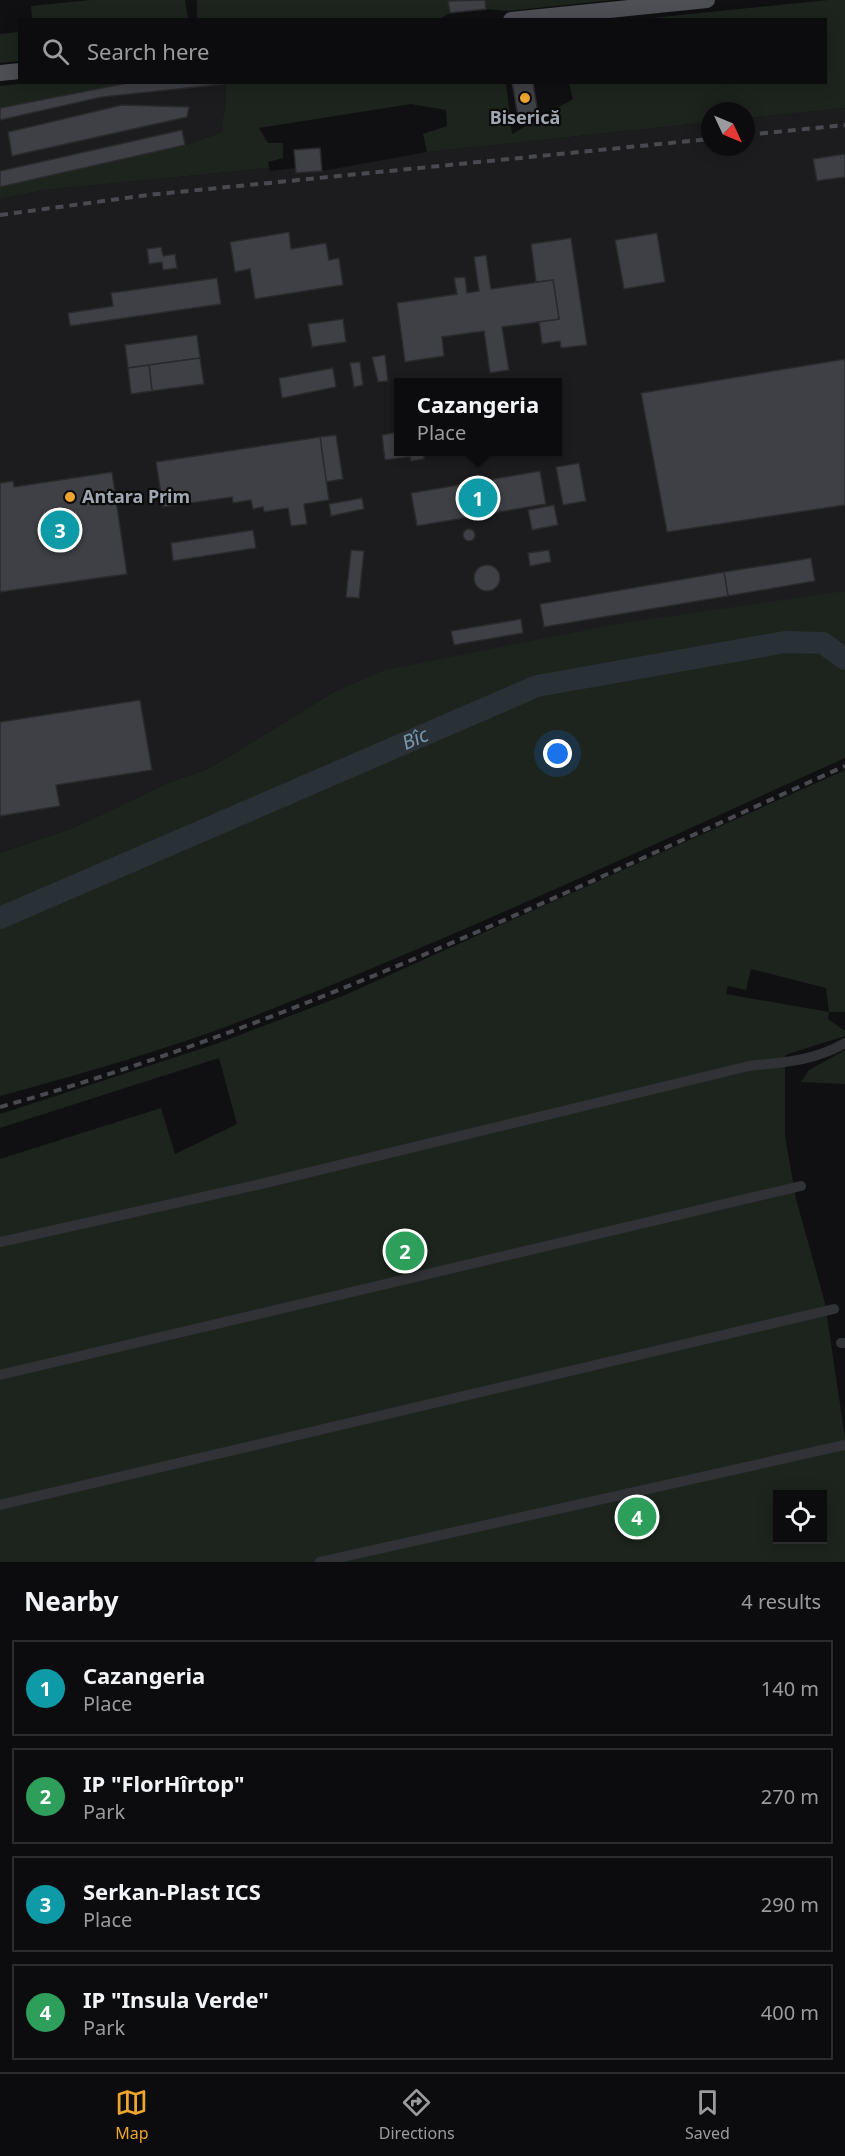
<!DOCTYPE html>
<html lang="en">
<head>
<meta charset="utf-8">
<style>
	:root { --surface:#0c0c0e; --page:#151517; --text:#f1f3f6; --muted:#9a9b9e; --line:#2c2c2e; --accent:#eea52c }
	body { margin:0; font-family:"Noto Sans",sans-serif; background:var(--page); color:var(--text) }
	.controls { position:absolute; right:18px; bottom:18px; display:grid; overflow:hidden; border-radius:0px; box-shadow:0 3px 15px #0003 }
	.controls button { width:54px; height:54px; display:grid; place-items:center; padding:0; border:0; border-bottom:2px solid var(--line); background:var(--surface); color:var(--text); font:30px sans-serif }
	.compass { position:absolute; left:701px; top:102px; width:54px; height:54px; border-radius:50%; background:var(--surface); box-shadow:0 3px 15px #0003; rotate:134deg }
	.you { position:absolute; left:558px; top:754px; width:21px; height:21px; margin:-15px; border:4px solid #fff; border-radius:50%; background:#1a73e8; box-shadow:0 0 0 9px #1a73e833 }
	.badge { display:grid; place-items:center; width:39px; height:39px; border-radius:50%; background:var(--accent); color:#fff; font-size:20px; font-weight:700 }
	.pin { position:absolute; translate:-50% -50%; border:3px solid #fff; box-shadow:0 2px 6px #0006 }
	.popup { position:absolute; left:394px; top:378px; width:168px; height:78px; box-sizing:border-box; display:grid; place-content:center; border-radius:0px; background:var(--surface); filter:drop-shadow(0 2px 4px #0005); font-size:20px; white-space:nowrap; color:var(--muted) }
	.popup b { font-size:22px; color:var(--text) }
	.popup::after { content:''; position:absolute; left:50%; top:100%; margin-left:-12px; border:12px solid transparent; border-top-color:var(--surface) }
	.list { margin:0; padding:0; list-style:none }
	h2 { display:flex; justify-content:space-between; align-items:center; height:78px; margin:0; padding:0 24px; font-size:26px }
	h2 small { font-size:20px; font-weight:400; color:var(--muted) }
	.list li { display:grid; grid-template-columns:39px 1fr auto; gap:18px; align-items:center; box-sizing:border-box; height:96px; margin:0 12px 12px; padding:0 12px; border:2px solid var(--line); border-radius:0px }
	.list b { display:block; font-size:22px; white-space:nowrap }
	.list p { margin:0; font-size:20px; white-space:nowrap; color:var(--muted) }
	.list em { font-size:20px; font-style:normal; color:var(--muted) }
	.icon { flex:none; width:33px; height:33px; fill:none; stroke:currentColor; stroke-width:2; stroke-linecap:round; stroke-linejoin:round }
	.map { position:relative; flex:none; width:845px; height:1562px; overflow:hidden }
	.search { position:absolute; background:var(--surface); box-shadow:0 3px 15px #0003; left:18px; right:18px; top:18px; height:66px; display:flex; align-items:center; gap:15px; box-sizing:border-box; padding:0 21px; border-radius:0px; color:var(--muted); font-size:22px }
	.sheet { height:510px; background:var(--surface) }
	nav { display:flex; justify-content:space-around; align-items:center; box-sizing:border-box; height:84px; border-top:2px solid var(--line); background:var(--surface); font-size:16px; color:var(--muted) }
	nav a { display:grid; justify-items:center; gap:3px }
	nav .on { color:var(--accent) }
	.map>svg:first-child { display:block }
	.built { fill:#1c1c1e; fill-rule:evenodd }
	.green { fill:#1d241d; fill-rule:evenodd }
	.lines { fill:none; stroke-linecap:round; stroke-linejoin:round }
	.river { stroke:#293137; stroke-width:22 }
	.building { fill:#3f4045; stroke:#2a2a2d; stroke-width:1.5 }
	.street { stroke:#313236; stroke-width:10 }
	.primary { stroke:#4d4f55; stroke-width:16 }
	.rail { stroke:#484a4f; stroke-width:4; stroke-dasharray:8 6; stroke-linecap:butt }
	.poi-dot { fill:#eea52c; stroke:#0b0b0c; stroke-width:2 }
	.labels { text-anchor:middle; stroke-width:4.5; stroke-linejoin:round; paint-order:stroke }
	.poi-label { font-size:18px; font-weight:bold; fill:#a1a7b2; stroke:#0b0b0c }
	.water-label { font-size:20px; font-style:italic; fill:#7897ad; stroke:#0b0b0c }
</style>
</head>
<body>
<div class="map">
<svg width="845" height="1562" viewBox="0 0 845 1562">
	<rect width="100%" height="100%" fill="#101012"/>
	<g class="built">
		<polygon points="132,82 225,83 226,98 221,133 185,145 0,187 0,108"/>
		<path d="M845,108V591L334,692L210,768L168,783L73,828L0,853V199L43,190L269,168L270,171L295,168L296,173L322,171L427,152L710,122V147H746V118ZM398,382H558V452H398Z"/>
	</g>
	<g class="green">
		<polygon points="91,0 185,0 188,19 32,19 31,6"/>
		<polygon points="197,0 455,0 448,1 450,13 438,20 197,19"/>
		<polygon points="485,0 613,0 508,11 486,9"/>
		<polygon points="829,0 845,0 845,108 746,118 746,111 710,111 710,122 427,152 423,134 447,126 446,110 411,104 259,128 268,143 283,143 283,158 268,162 269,168 44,190 0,199 0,187 185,145 221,133 226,98 225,83 506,83 512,134 573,99 569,83 826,82 826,20 642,19"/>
		<polygon points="19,32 19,61 0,63 0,34"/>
		<polygon points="34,82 132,83 0,108 0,86"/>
		<path d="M845,591V758C645,848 446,942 241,1021C163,1051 80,1074 0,1096V853L73,828L168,783L210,768L334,692L385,670L617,624Z"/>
		<path d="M845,770V1012H829L828,1019L845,1031V1036L785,1055V1136L796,1199L825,1303L845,1438V1562H0V1159L161,1108L175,1154L237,1124L219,1058L0,1128V1114L216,1044L345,995ZM751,969L826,988L829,1012L726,994L728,986L746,990ZM778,1494H822V1540H778Z"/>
		<polygon points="845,1050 845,1084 801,1082 809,1070"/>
	</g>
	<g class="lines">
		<path class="river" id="s1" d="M0,918L537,686L785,642L823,643L845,659"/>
	</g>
	<g class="building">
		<polygon points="485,0 486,9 450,13 448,1"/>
		<polygon points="132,82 225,84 102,97 0,120 0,108"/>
		<polygon points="512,82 533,82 538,114 518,117"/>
		<polygon points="122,105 189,107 187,117 12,156 8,132"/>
		<polygon points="182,130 185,145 0,187 0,171"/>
		<polygon points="320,148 322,171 296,173 294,150"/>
		<polygon points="845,154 845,177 817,181 813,159"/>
		<polygon points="289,232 291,249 326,243 329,260 339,258 343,285 255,299 250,269 235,272 230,242"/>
		<polygon points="657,233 665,282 624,289 615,240"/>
		<polygon points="571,238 587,345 561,348 560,341 542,344 539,321 559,319 553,280 536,282 531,244"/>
		<polygon points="161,247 163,256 175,254 177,268 163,270 162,262 149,264 147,249"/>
		<polygon points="486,255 491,289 553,280 559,319 502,327 509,370 490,373 484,331 442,337 444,356 405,362 397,303 457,294 454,278 465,277 467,293 479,291 474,257"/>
		<polygon points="217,278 221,304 70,326 68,313 113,306 111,293"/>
		<polygon points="343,319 346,342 312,347 308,324"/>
		<polygon points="197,335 200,358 128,368 125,345"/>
		<polygon points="385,355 388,381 378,382 372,357"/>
		<polygon points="200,358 204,384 152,391 149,365"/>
		<polygon points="845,359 845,505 667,532 641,393"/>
		<polygon points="360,362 363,385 354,387 350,363"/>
		<polygon points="149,365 152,391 131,394 128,368"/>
		<polygon points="333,368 336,387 282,398 279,378"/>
		<polygon points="398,432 398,452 424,452 424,459 411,461 410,457 385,460 382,435"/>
		<polygon points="336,435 343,479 326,482 320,437"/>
		<polygon points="320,437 329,500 304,504 307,524 291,526 288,508 264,512 263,507 253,509 251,500 233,503 232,497 163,507 156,462"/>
		<polygon points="579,463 586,501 563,505 556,467"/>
		<polygon points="540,471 546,504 417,526 411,493"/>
		<polygon points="112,472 127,574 0,592 0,483 13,481 14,487"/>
		<polygon points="362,498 364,509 331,516 329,504"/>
		<polygon points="554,505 558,525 532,530 528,510"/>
		<circle cx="469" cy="535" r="6"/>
		<polygon points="253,530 256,548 173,561 171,543"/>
		<polygon points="351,550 364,551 359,598 346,597"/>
		<polygon points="549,550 551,562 530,566 528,553"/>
		<polygon points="811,558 815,581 728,596 724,572"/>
		<circle cx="487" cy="578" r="13"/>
		<polygon points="724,572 728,596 544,627 540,604"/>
		<polygon points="521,619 523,633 454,645 451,631"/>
		<polygon points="140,700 152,770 56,785 60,806 0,816 0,722"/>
	</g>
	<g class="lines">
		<g class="street">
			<path d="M0,1242L261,1184L749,1066C784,1062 814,1061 845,1043"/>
			<polyline points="841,1343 845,1343"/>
			<polyline points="0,1375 801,1186"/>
			<polyline points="0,1505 834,1309"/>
			<polyline points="320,1562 845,1445"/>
		</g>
		<g class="primary">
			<polyline points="511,20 707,0"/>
			<polyline points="0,73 20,71"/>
		</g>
		<g class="rail">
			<polyline points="746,135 845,125"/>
			<polyline points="0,215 148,195 710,139"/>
			<path d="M0,1107C294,1025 568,891 845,766"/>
		</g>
	</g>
	<g class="poi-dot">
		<circle cx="525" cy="98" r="6"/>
		<circle cx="70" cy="497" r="6"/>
	</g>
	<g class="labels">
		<g class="poi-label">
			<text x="525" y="124">Biserică</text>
			<text x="82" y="503" text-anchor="start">Antara Prim</text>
		</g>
		<g class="water-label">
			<text dy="7" stroke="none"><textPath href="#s1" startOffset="452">Bîc</textPath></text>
		</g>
	</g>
</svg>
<div class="controls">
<button><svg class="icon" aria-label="locate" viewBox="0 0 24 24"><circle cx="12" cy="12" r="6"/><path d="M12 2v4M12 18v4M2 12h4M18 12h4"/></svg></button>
</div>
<svg class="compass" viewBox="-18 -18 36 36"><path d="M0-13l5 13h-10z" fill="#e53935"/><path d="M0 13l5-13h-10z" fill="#9a9b9e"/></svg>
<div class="you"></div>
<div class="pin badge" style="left:478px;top:498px;background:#0f9aa8">1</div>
<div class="popup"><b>Cazangeria</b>Place</div>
<div class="pin badge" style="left:405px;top:1251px;background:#2e9e5b">2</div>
<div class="pin badge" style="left:60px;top:530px;background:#0f9aa8">3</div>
<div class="pin badge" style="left:637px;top:1517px;background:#2e9e5b">4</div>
<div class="search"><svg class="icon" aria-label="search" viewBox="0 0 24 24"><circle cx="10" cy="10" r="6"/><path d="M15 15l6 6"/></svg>Search here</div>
</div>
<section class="sheet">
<h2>Nearby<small>4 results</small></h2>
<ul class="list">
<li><span class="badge" style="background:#0f9aa8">1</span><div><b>Cazangeria</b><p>Place</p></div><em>140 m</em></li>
<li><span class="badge" style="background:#2e9e5b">2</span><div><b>IP &quot;FlorHîrtop&quot;</b><p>Park</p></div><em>270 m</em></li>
<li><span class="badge" style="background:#0f9aa8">3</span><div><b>Serkan-Plast ICS</b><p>Place</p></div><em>290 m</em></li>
<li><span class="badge" style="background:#2e9e5b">4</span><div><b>IP &quot;Insula Verde&quot;</b><p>Park</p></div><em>400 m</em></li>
</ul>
</section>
<nav>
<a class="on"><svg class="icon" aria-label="map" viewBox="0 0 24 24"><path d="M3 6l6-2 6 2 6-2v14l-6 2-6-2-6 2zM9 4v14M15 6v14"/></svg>Map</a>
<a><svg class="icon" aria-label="directions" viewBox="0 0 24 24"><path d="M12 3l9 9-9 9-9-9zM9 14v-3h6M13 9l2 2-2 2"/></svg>Directions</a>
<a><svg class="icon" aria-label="saved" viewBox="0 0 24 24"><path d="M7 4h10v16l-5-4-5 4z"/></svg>Saved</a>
</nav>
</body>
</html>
